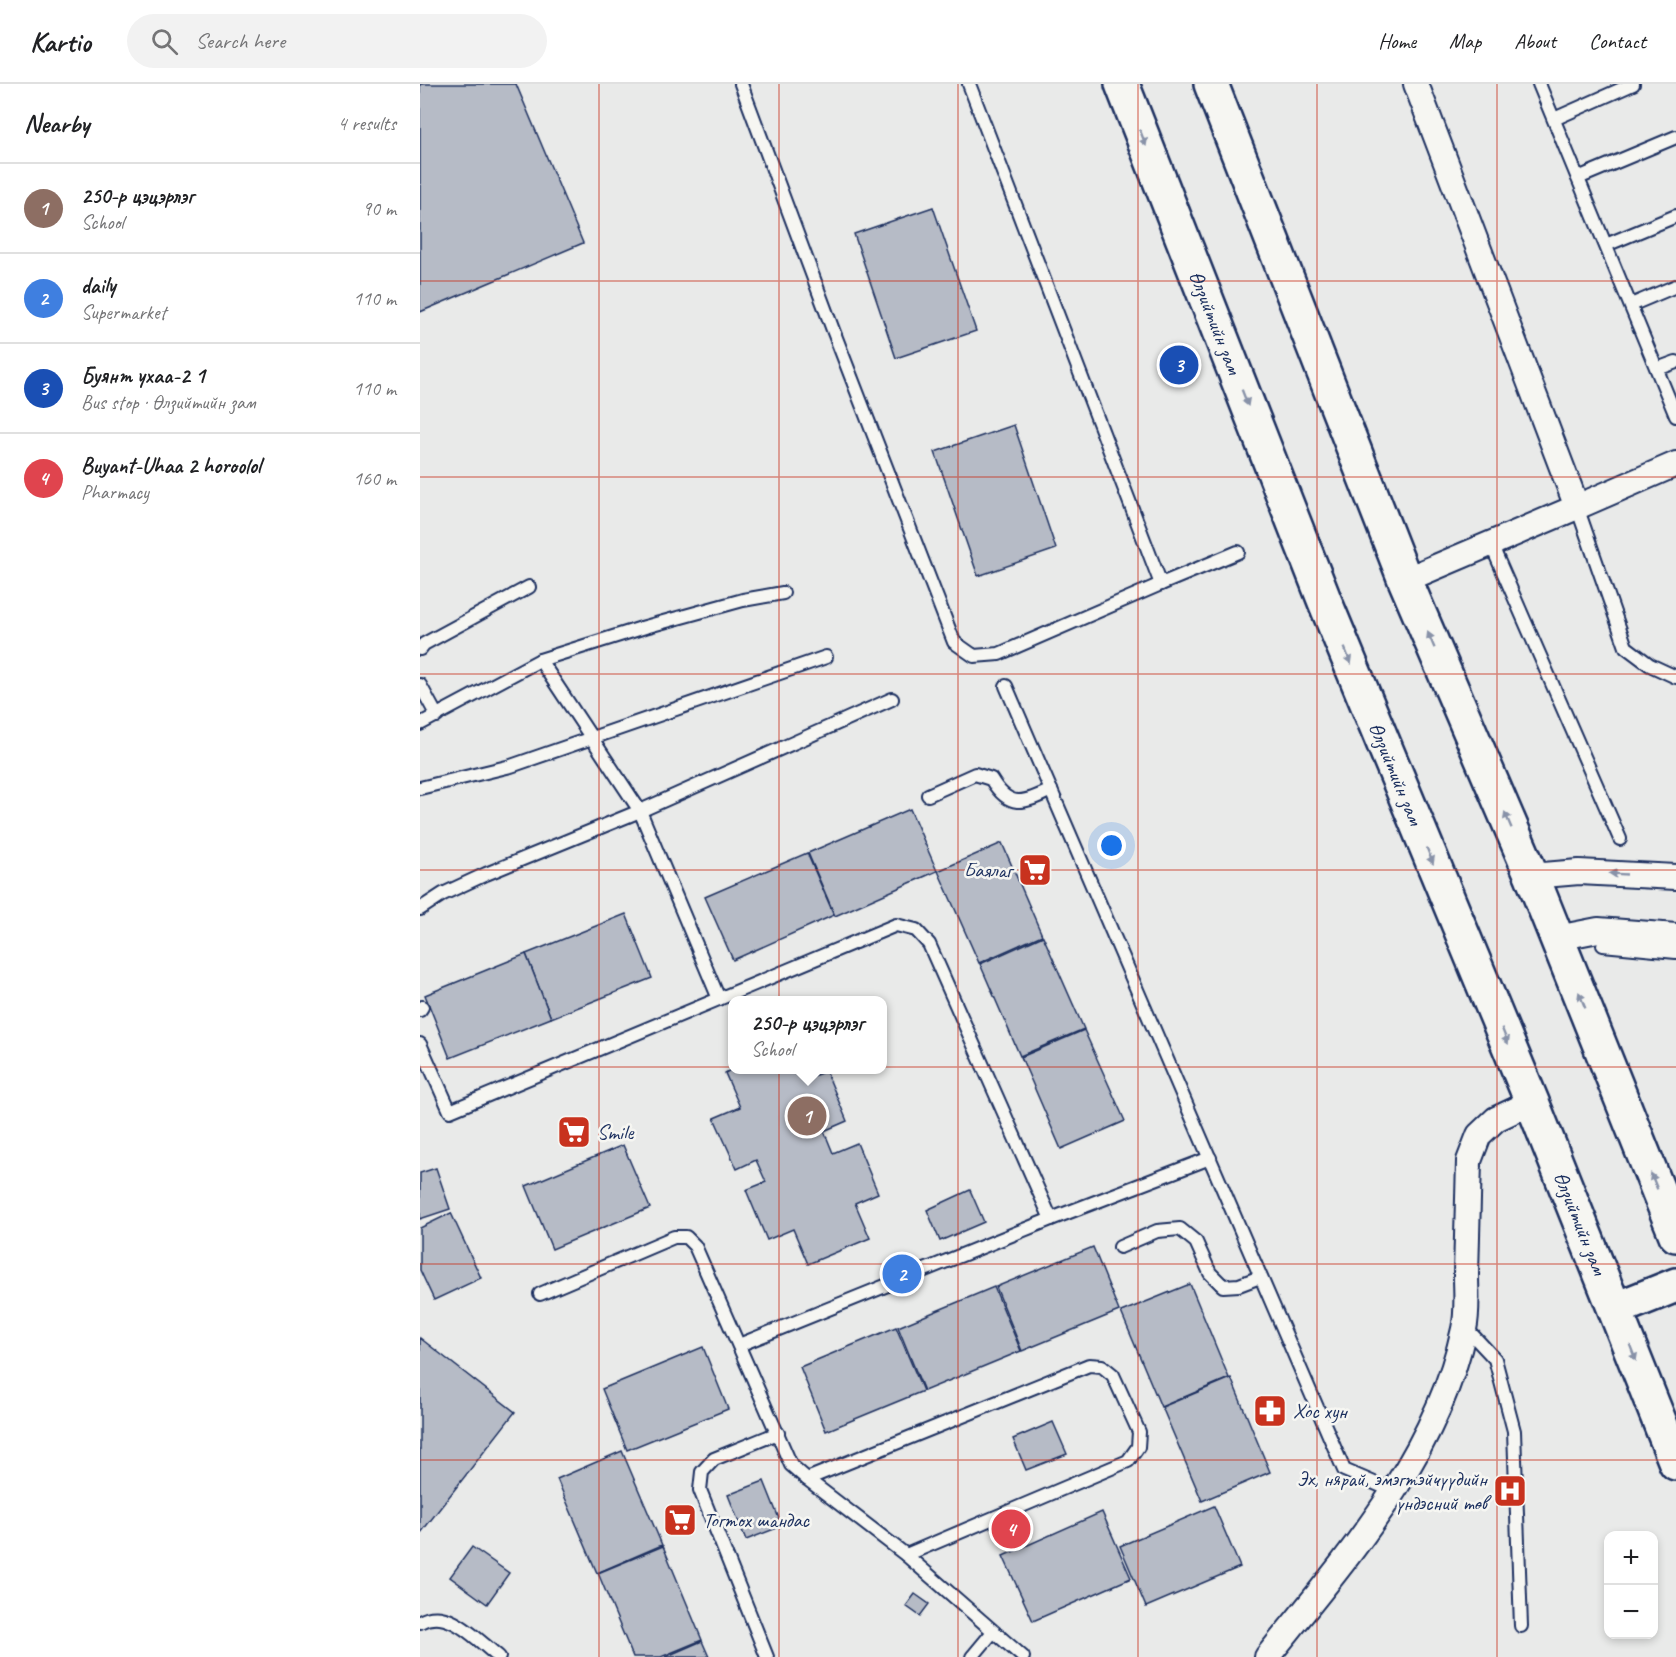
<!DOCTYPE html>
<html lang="en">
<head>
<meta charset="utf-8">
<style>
	:root { --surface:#fff; --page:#f2f2f2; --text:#202124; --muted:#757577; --line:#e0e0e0; --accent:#c8321e }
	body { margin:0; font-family:Caveat,sans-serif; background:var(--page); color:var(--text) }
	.controls { position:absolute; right:18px; bottom:18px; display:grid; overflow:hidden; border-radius:12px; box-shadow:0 3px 9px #0003 }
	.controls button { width:54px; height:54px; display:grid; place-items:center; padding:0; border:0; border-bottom:2px solid var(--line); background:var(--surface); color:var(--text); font:30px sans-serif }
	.you { position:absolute; left:692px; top:762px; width:21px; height:21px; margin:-15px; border:4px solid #fff; border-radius:50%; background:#1a73e8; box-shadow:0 0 0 9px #1a73e833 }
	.badge { display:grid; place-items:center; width:39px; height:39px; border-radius:50%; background:var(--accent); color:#fff; font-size:20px; font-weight:700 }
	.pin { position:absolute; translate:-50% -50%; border:3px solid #fff; box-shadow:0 2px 6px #0006 }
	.popup { position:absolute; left:308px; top:912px; width:159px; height:78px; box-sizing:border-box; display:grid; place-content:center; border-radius:12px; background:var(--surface); filter:drop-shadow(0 2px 4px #0005); font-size:20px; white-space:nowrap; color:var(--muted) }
	.popup b { font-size:22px; color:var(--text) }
	.popup::after { content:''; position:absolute; left:50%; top:100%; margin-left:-12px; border:12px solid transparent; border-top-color:var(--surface) }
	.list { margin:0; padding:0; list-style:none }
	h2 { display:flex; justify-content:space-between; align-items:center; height:78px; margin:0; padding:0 24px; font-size:26px }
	h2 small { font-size:20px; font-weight:400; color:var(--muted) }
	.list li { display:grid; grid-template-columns:39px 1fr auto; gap:18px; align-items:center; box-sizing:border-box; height:90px; padding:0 24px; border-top:2px solid var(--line) }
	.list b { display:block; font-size:22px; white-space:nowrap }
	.list p { margin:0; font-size:20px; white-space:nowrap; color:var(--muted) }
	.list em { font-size:20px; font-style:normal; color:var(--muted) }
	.icon { flex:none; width:33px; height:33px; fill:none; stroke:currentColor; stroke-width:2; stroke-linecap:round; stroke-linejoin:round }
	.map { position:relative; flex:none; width:1256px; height:1573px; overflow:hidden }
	header { display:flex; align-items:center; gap:36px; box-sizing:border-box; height:84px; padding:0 30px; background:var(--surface); border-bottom:2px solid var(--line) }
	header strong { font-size:28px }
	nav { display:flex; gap:33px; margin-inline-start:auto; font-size:21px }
	.search { width:420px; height:54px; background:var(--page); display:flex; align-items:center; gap:15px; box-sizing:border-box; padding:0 21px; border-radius:33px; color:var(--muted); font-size:22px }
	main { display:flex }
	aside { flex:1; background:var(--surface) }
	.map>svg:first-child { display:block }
	.building { fill:#b6bbc6; stroke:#1b2f5e; stroke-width:1.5 }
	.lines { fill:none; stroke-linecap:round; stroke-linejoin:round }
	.lane-casing { stroke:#1b2f5e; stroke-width:16 }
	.street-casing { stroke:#1b2f5e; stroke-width:28 }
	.highway-casing { stroke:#1b2f5e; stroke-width:38 }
	.lane { stroke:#f6f6f2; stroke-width:12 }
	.street { stroke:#f6f6f2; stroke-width:24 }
	.highway { stroke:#f6f6f2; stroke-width:33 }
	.oneway { fill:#8892a8 }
	.grid { fill:none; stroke:#c8321e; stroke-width:1.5; stroke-opacity:0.55 }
	.labels { text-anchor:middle; stroke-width:5; stroke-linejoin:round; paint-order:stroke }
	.street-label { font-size:21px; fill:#1b2f5e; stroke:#f6f6f2 }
	.poi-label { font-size:21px; fill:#1b2f5e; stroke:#f6f6f2; text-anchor:start }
</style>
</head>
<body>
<header>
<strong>Kartio</strong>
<div class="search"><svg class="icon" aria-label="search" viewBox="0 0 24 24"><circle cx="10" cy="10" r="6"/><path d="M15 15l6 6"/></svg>Search here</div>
<nav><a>Home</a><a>Map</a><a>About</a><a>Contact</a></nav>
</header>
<main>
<aside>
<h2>Nearby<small>4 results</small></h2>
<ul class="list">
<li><span class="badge" style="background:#8d6e63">1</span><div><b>250-р цэцэрлэг</b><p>School</p></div><em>90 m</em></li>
<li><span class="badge" style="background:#3f7fe0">2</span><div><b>daily</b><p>Supermarket</p></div><em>110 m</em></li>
<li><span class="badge" style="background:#1a4fb4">3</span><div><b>Буянт ухаа-2 1</b><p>Bus stop · Өлзийтийн зам</p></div><em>110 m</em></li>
<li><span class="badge" style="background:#e0444e">4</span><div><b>Buyant-Uhaa 2 horoolol</b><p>Pharmacy</p></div><em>160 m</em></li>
</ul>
</aside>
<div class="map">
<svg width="1256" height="1573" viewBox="0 0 1256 1573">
	<rect width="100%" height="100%" fill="#e9eae9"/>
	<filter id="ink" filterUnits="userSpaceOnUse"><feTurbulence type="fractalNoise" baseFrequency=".0167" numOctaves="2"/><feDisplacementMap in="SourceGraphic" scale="12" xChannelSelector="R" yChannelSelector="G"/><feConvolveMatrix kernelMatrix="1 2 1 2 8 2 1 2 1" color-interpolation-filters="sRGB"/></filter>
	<g filter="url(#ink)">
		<g class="building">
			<polygon points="0,0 96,0 163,159 0,228"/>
			<polygon points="513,123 556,247 476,274 434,150"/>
			<polygon points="594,341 636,465 558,492 515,368"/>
			<polygon points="490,725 517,787 415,832 388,769"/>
			<polygon points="582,759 622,851 559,879 518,787"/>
			<polygon points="387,769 414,831 313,876 285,813"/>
			<polygon points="206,830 232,894 131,934 106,870"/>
			<polygon points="623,852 664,945 600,972 560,880"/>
			<polygon points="106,870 131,934 30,974 5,911"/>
			<polygon points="664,946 705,1037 641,1065 601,973"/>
			<polygon points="312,985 378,986 383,996 406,987 427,1037 404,1047 413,1069 437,1059 458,1109 435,1119 450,1154 388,1180 373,1145 347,1156 326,1106 346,1098 336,1076 317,1085 294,1034 320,1023 305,989"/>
			<polygon points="203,1061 230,1124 132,1165 106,1102"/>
			<polygon points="16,1084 30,1125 0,1135 0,1089"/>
			<polygon points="550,1106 564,1138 520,1157 507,1126"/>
			<polygon points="31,1129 61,1194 14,1216 0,1186 0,1144"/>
			<polygon points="673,1163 699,1227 602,1267 576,1203"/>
			<polygon points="770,1200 809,1294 741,1323 701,1228"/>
			<polygon points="574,1203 601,1267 504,1307 478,1243"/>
			<polygon points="476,1243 503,1307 406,1347 380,1283"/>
			<polygon points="0,1254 95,1328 0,1450"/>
			<polygon points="283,1263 308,1325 207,1366 182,1305"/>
			<polygon points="811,1294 850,1388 782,1417 742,1323"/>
			<polygon points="633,1338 647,1370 606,1386 593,1355"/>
			<polygon points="202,1367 242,1461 177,1489 137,1395"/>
			<polygon points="344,1397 362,1442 326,1456 308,1411"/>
			<polygon points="794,1422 820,1483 726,1523 700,1462"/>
			<polygon points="682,1428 711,1494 613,1537 583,1472"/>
			<polygon points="243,1462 282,1556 241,1573 213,1573 178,1489"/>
			<polygon points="52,1463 89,1489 67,1520 30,1493"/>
			<polygon points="495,1510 509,1520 500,1532 486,1522"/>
			<polygon points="282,1557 289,1573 245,1573"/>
		</g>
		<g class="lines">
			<g class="lane-casing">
				<g id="lane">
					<polyline points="321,0 413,246 534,558 554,572 579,570 741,500"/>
					<polyline points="549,0 741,500 818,468"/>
					<polyline points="1119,0 1256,332"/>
					<polyline points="1134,35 1213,0"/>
					<polyline points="1158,94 1256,53"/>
					<polyline points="1186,161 1256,132"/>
					<polyline points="1211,221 1256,202"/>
					<polyline points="1237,285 1256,278"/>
					<polyline points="1157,423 1206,563 1230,581 1256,593"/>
					<polyline points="1071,460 1200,755"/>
					<polyline points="0,565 4,560 109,503"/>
					<polyline points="120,576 220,727 299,915"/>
					<polyline points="0,601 17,632"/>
					<polyline points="586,602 924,1386 973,1407"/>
					<polyline points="0,640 120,576 225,543 323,516 363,509"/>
					<polyline points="0,704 91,682 406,573"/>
					<path d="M508,711L555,690L571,695C589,725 603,720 631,706"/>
					<polyline points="0,825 23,810 66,790 220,727 472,615"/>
					<polyline points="1183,861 1256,868"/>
					<polyline points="0,926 2,923"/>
					<polyline points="0,960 30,1027 476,841 496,846 509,860 631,1135"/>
					<polyline points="700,1163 737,1147 760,1145 776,1158 790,1189 803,1202 819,1201 840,1193"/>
					<polyline points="120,1210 254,1153 266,1153 275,1162 371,1381 387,1395 486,1471 603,1573"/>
					<polyline points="1045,1243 1075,1275 1094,1347 1101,1542"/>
					<polyline points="319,1261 631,1135 790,1074"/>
					<polyline points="387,1395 669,1281 682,1282 693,1291 719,1348 718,1363 708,1377 486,1471"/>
					<path d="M0,1538C28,1521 58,1557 79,1573"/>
					<polyline points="347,1573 280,1406 282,1388 294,1375 358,1349"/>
					<polyline points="552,1573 572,1549"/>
				</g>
			</g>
			<g class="street-casing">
				<g id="street">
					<polyline points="1157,423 1256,380"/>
					<polyline points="985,496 1157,423 996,0"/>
					<polyline points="1112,792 1159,788 1256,793"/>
					<polyline points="1137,854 1178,846 1256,852"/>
					<path d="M847,1573C926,1475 1017,1372 1044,1245C1048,1228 1046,1208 1046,1190C1047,1152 1048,1115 1049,1077L1059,1051L1076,1035L1112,1018"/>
				</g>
			</g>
			<g class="highway-casing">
				<g id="highway">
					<path id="s1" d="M702,0L905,518L1112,1018L1256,1379"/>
					<polyline points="791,0 985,496 1112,792 1256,1151"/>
					<polyline points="1196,1225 1256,1201"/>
				</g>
			</g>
			<use href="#lane" class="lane"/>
			<use href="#street" class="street"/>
			<use href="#highway" class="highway"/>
		</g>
		<defs><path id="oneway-solid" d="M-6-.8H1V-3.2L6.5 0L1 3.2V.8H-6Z" transform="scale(1.5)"/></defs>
		<g class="oneway">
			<use href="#oneway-solid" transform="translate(723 54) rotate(69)"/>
			<use href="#oneway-solid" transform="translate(825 314) rotate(69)"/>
			<use href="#oneway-solid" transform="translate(1011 556) rotate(-113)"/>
			<use href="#oneway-solid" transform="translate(928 572) rotate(68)"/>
			<use href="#oneway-solid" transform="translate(1088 736) rotate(-113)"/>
			<use href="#oneway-solid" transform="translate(1010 772) rotate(68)"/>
			<use href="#oneway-solid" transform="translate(1198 790) rotate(-177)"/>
			<use href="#oneway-solid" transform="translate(1162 916) rotate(-112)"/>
			<use href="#oneway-solid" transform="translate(1085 952) rotate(68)"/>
			<use href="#oneway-solid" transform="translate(1234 1097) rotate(-112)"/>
			<use href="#oneway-solid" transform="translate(1213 1269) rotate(69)"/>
		</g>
	</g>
	<path class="grid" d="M179,0V1573M359,0V1573M538,0V1573M718,0V1573M897,0V1573M1077,0V1573M0,197H1256M0,393H1256M0,590H1256M0,786H1256M0,983H1256M0,1180H1256M0,1376H1256"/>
	<defs>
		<g id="supermarket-square" transform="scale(1.725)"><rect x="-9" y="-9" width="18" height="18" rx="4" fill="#c8321e" stroke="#f6f6f2"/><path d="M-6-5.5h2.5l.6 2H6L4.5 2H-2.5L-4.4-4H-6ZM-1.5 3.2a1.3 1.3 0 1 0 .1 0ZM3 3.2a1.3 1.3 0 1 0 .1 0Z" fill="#fff"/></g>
		<g id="pharmacy-square" transform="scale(1.725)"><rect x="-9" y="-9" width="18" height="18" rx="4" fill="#c8321e" stroke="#f6f6f2"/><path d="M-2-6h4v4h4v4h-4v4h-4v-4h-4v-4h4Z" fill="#fff"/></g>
		<g id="hospital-square" transform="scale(1.725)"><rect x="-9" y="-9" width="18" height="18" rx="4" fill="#c8321e" stroke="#f6f6f2"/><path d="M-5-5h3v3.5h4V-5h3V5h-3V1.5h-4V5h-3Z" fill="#fff"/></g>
	</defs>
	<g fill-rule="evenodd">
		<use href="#supermarket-square" x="615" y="786"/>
		<use href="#supermarket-square" x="154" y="1048"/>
		<use href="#pharmacy-square" x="850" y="1327"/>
		<use href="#hospital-square" x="1090" y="1407"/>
		<use href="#supermarket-square" x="260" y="1436"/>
	</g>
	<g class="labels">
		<g class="street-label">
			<text dy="7" stroke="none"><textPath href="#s1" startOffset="256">Өлзийтийн зам</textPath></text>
			<text dy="7" stroke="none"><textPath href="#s1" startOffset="742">Өлзийтийн зам</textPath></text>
			<text dy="7" stroke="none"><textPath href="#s1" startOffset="1228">Өлзийтийн зам</textPath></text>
		</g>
		<g class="poi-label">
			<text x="592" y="793" text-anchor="end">Баялаг</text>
			<text x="177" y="1055">Smile</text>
			<text x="873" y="1334">Хос хун</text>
			<text x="1067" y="1402" text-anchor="end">Эх, нярай, эмэгтэйчүүдийн<tspan x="1067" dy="24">үндэсний төв</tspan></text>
			<text x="283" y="1443">Тогтох шандас</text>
		</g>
	</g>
</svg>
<div class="controls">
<button>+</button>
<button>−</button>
</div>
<div class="you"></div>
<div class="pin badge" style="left:387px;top:1032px;background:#8d6e63">1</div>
<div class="popup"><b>250-р цэцэрлэг</b>School</div>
<div class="pin badge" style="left:482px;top:1190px;background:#3f7fe0">2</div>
<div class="pin badge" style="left:759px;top:281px;background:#1a4fb4">3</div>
<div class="pin badge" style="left:591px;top:1445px;background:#e0444e">4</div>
</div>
</main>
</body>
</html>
